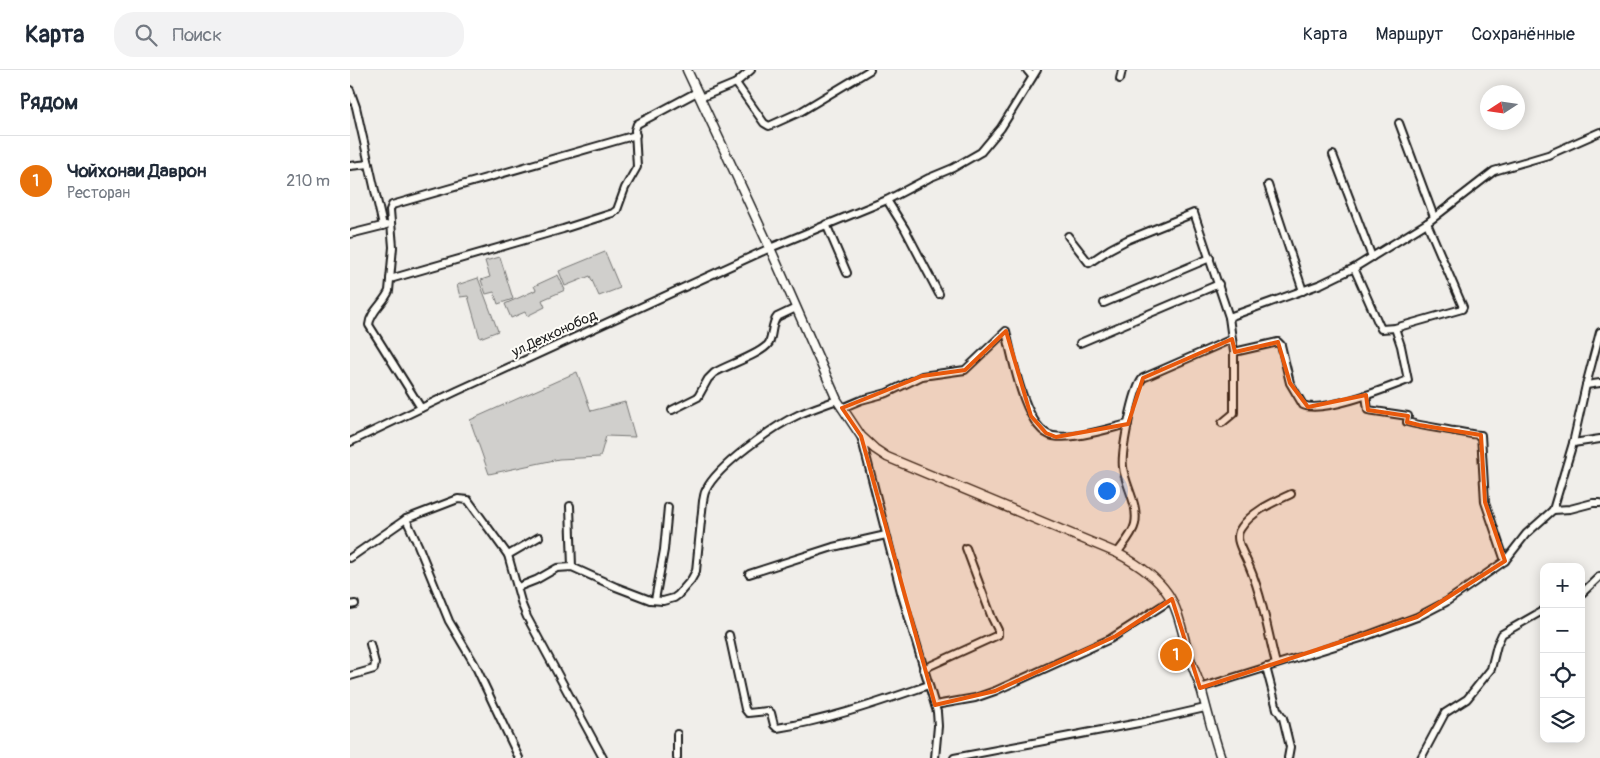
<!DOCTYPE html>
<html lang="ru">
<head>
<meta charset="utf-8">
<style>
	:root { --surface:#fff; --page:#f2f2f3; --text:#1f2937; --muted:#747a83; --line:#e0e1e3; --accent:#111827 }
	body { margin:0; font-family:Pangolin,sans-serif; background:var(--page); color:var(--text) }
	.controls { position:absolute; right:15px; bottom:15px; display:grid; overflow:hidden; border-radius:10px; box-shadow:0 2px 12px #0003 }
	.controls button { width:45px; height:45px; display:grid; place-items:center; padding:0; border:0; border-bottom:1px solid var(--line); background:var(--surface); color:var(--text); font:25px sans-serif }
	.compass { position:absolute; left:1130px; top:15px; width:45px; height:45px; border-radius:50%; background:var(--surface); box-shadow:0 2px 12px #0003; rotate:258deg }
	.you { position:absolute; left:756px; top:420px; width:18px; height:18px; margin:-12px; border:4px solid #fff; border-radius:50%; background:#1a73e8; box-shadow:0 0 0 8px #1a73e833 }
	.badge { display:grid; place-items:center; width:32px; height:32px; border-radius:50%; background:var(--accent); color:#fff; font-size:16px; font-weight:700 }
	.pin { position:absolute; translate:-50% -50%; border:2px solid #fff; box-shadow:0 1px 5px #0006 }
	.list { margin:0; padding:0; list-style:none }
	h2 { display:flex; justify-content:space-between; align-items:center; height:65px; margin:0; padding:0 20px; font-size:21px }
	h2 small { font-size:16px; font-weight:400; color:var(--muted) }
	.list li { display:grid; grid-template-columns:32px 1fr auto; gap:15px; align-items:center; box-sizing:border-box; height:90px; padding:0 20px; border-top:1px solid var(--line) }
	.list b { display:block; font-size:19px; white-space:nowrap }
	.list p { margin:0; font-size:16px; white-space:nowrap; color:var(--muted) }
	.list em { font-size:16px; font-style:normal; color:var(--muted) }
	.icon { flex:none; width:28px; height:28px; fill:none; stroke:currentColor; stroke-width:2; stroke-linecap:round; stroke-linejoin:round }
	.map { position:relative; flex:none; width:1250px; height:688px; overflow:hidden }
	header { display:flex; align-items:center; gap:30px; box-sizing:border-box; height:70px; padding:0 25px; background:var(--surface); border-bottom:1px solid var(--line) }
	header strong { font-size:24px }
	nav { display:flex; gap:28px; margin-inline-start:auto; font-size:18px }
	.search { width:350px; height:45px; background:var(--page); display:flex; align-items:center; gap:12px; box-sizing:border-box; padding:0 18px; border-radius:20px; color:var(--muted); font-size:19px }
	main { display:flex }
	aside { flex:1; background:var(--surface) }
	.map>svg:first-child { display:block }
	.green { fill:#d0cfcc; stroke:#767674 }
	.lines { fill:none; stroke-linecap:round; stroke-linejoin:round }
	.minor-casing { stroke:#1c1c1c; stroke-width:10 }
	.major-casing { stroke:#1c1c1c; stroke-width:11 }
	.minor { stroke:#fdfcf7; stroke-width:6 }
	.major { stroke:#fdfcf7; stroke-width:8 }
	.marked { fill:#e8590c; fill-opacity:0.2; stroke:#e8590c; stroke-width:4; stroke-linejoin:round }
	.labels { text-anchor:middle; stroke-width:4; stroke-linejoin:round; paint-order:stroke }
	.street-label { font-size:14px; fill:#1c1c1c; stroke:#fdfcf7 }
</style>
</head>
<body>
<header>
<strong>Карта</strong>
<div class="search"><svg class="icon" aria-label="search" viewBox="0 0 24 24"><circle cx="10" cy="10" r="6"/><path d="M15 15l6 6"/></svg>Поиск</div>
<nav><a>Карта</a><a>Маршрут</a><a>Сохранённые</a></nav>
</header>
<main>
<aside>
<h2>Рядом<small></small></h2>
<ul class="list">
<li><span class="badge" style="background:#e8710a">1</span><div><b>Чойхонаи Даврон</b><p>Ресторан</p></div><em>210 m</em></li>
</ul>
</aside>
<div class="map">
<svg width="1250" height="688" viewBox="0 0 1250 688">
	<rect width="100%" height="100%" fill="#f0eeea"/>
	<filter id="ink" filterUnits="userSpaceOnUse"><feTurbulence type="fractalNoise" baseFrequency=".02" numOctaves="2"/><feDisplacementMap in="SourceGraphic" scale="10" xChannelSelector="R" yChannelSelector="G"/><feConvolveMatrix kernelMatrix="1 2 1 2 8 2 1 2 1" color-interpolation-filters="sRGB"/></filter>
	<g filter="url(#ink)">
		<g class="green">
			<polygon points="255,182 270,218 249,226 240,206 215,216 209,201"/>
			<polygon points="150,187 163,229 148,234 144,222 136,224 131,210 140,207 135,191"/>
			<polygon points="208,205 215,220 192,230 195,237 177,246 175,242 161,248 155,234 186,220 184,216"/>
			<polygon points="128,208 148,261 130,268 118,226 110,227 107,215"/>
			<polygon points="227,302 241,341 275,332 285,367 256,366 250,387 209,389 139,404 120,350"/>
		</g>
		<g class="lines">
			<g class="minor-casing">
				<g id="minor">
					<polyline points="677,0 682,6"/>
					<polyline points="770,9 772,0"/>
					<polyline points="386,13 401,0"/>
					<polyline points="0,20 6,37 33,156"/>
					<polyline points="350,28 386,13 414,53 419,56 450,42 520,0"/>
					<polyline points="1049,53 1084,147"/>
					<polyline points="983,85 1022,187"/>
					<polyline points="0,96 19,94"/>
					<polyline points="918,115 953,221"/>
					<polyline points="537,130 555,159 589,224"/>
					<polyline points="476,154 497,203"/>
					<polyline points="0,164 36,155"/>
					<polyline points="718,166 739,193 760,179 777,170 844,143 879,247 882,269"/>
					<polyline points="1004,198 1031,259 1045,258 1112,239 1113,237 1077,153"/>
					<polyline points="40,209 213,159 263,143 267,140 275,118 287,97 285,60 287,54 347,22"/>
					<polyline points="754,233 860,188"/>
					<polyline points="879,247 971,214 1004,198 1077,153 1144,101 1198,85 1250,62"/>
					<polyline points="730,273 869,214"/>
					<polyline points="1236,315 1250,313"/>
					<path d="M1016,325L1018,340L1058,346L1057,352C1072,356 1088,358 1104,361C1114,362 1121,365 1131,365L1135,432L1155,491"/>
					<path d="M71,338L19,255C20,242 34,233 39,221L43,177L40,140L42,135L286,65"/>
					<path d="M492,338L511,330L537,323L572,306L615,300L656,261C662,286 675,361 703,366C724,370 757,359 778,354"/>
					<path d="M322,340L348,327L358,309L364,303C377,295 412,284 419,273C423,265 421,254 427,247L446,238"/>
					<polyline points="872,353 884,343 884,282"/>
					<polyline points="511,366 551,522 587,642 588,656 585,688"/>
					<polyline points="0,372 107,321 420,178 537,130 579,108 603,98 631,82 651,58 687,0"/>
					<polyline points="1223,373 1250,369"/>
					<polyline points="220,436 222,497"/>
					<polyline points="1203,440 1220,439 1243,433 1250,433"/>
					<polyline points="56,449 68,475 99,551 125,595 169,688"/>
					<path d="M767,483C773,475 783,464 785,454C789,434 775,416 773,397C771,383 783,318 793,308L882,269L884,282L928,272L931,275L940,313L953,335C973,344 1037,318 1058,310L1051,276L1045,258"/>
					<polyline points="158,485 189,467"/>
					<polyline points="0,488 56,449 108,429 118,430 158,485 172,535 177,547 253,688"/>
					<polyline points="399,504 483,477 536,465"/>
					<path d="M168,517L186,510L207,498L222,497L266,517L300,530L313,531L324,528L328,525L341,510L346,501L353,431C354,427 354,423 356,420C367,396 424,356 448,345C461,339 474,335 487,330"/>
					<polyline points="1231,524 1250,506"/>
					<polyline points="305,530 314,480 318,437"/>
					<polyline points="0,535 5,534"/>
					<path d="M379,565L395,639L398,643L417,641L421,643L424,655L427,658C479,650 529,632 579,615"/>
					<path d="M926,594C917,559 911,519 895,487C891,478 884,467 891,458C902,441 924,432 941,424"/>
					<polyline points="916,597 927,639 933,648 940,677 938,688"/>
					<polyline points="573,599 648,565 648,560 642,548 616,478"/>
					<polyline points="0,606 24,599 25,593 20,574"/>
					<polyline points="850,618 1011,568 1067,547 1096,532 1155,491 1176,464 1203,440 1223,373 1236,315 1250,262"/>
					<polyline points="585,635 625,628 645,621 760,569 821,530"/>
					<polyline points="327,664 327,688"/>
					<polyline points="604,688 794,652 855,638"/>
					<polyline points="1071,688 1095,643 1117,629 1141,599 1147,575 1152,564 1194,540"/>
				</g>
			</g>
			<g class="major-casing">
				<path id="major" d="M337,0L420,178L487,330L511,366L525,379L537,387L767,483C786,493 806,506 818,524C829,541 832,562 838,582C841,594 847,606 851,618C857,641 863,665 871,688"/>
			</g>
			<use href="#minor" class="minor"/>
			<use href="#major" class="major"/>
		</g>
	</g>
	<path class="marked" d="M656,261L681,346L696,363L706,367L778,354L793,308L882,269L885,282L928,272L940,313L958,337L1016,325L1018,340L1058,346L1057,352L1069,355L1131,365L1135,432L1155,491L1067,547L850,618L822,529L766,566L645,621L585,635L511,366L492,338L572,306L615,300Z"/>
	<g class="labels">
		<g class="street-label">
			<text transform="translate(204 263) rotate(-25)" y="5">ул.Дехконобод</text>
		</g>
	</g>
</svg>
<div class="controls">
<button>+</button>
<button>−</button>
<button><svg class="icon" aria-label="locate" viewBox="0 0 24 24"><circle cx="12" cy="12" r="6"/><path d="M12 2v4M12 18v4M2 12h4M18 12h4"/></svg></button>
<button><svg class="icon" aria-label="layers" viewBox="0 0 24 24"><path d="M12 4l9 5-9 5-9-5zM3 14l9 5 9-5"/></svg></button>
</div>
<svg class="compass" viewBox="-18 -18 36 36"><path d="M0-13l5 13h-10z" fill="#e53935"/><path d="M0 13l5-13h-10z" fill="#747a83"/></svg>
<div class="you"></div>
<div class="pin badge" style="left:826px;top:585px;background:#e8710a">1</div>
</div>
</main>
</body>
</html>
